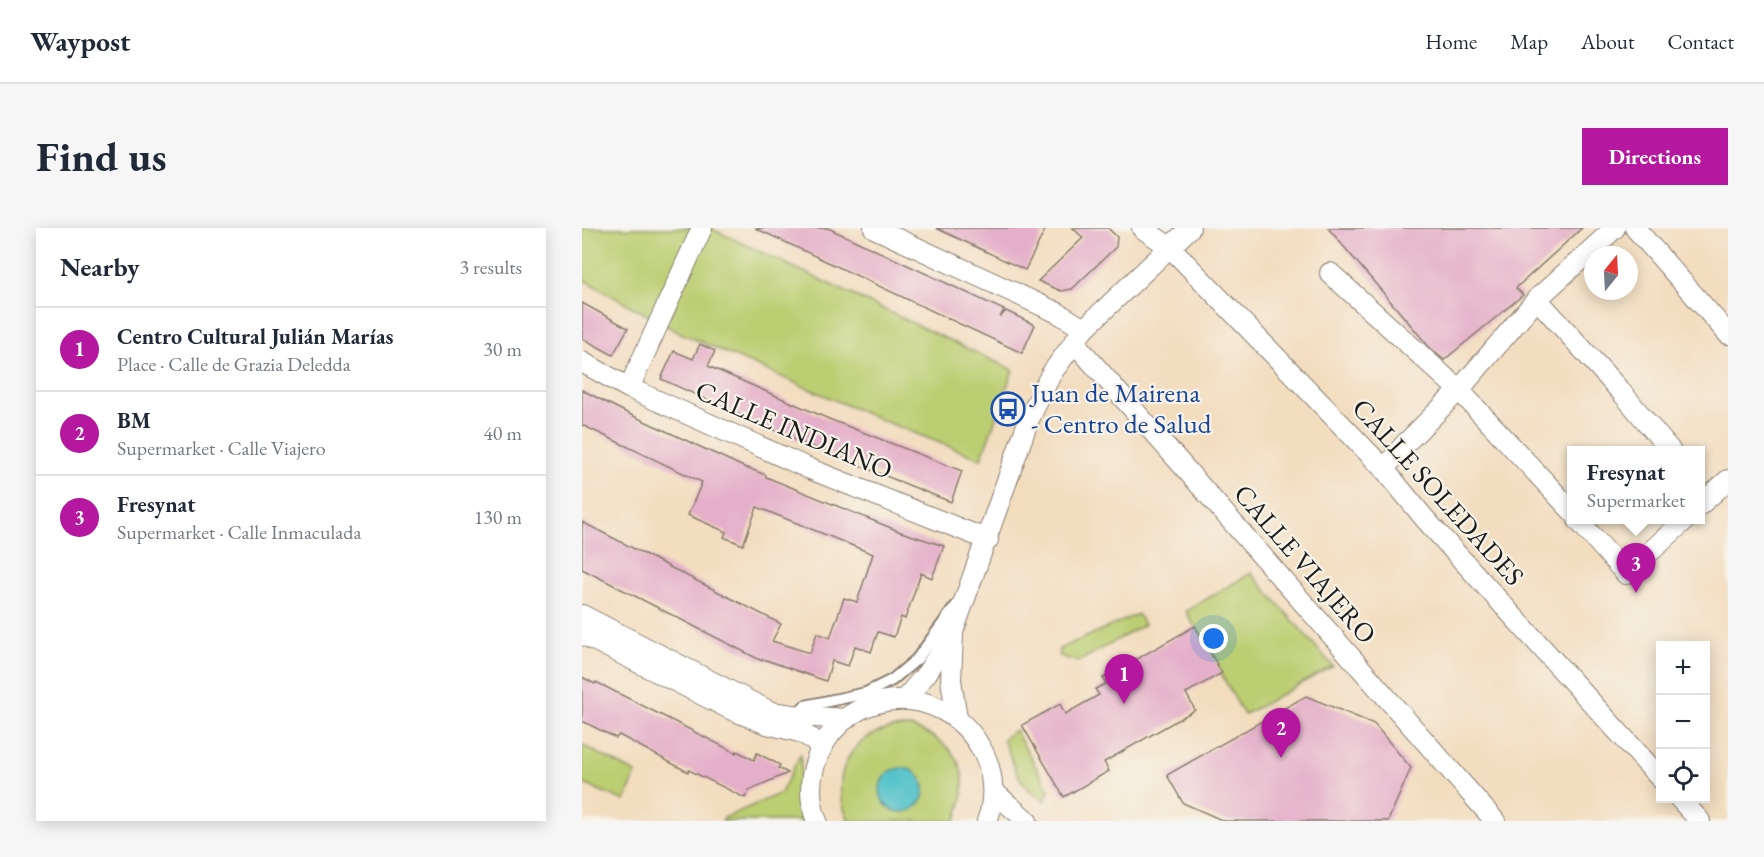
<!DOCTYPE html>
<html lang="en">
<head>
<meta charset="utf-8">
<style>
	:root { --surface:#fff; --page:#f6f6f7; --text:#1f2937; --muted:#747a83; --line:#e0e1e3; --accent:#b5179e }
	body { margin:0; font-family:"EB Garamond",serif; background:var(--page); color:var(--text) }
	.controls { position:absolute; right:18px; bottom:18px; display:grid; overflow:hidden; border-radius:0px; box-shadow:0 3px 15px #0003 }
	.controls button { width:54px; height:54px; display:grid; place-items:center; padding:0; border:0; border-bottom:2px solid var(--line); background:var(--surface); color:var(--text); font:30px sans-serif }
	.compass { position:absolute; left:1002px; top:18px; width:54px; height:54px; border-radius:50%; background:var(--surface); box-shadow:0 3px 15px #0003; rotate:18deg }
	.you { position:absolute; left:632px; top:411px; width:21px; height:21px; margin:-15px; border:4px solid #fff; border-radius:50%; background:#1a73e8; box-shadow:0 0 0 9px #1a73e833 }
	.badge { display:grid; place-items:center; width:39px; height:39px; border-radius:50%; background:var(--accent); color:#fff; font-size:20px; font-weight:700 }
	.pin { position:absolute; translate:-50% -50px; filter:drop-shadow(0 2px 3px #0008) }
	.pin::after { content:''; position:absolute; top:32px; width:21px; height:18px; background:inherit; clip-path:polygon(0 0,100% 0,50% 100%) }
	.popup { position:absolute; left:985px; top:218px; width:138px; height:78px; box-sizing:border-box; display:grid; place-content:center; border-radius:0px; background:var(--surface); filter:drop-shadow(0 2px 4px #0005); font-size:20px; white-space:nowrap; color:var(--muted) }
	.popup b { font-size:22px; color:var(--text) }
	.popup::after { content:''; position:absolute; left:50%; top:100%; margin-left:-12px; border:12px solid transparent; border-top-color:var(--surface) }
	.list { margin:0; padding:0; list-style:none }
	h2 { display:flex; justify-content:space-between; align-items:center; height:78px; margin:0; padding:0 24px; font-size:26px }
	h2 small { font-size:20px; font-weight:400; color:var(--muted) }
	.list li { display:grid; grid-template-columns:39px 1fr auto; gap:18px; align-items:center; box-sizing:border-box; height:84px; padding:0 24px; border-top:2px solid var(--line) }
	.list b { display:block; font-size:22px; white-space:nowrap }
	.list p { margin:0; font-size:20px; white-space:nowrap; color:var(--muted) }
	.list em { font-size:20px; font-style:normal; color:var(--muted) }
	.icon { flex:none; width:33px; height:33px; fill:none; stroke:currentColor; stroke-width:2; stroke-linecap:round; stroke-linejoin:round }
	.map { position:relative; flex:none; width:1146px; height:593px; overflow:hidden; border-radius:0px }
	header { display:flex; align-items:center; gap:36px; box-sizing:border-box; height:84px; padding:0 30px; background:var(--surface); border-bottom:2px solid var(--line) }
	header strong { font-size:28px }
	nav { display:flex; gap:33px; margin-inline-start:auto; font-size:21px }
	.intro { display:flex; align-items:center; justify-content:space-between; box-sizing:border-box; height:144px; padding:0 36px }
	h1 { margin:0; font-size:42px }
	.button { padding:15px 27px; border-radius:0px; background:var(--accent); color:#fff; font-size:21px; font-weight:700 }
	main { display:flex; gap:36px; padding:0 36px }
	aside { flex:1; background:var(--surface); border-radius:0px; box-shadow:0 3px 15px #0003 }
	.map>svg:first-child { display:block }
	.green { fill:#bcce72; stroke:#6c7547; stroke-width:1.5 }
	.water { fill:#55c3cb; stroke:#387074; stroke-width:1.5 }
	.building { fill:#e4afc8 }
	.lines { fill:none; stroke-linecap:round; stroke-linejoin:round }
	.lane-casing { stroke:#887c6e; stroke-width:14 }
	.street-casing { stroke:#887c6e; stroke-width:22 }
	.lane { stroke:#fff; stroke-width:10 }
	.street { stroke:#fff; stroke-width:20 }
	.labels { text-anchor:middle; stroke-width:4.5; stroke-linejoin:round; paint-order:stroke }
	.transit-label { font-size:27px; fill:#164399; stroke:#f7f3e8; text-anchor:start }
	.street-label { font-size:27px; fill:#1c1c1c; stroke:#f7f3e8 }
</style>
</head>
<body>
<header>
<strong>Waypost</strong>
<nav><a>Home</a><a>Map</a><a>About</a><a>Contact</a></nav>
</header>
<div class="intro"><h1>Find us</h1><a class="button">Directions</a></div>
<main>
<aside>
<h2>Nearby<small>3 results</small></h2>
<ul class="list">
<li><span class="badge">1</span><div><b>Centro Cultural Julián Marías</b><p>Place · Calle de Grazia Deledda</p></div><em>30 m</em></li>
<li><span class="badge">2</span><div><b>BM</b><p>Supermarket · Calle Viajero</p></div><em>40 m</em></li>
<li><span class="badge">3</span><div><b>Fresynat</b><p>Supermarket · Calle Inmaculada</p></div><em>130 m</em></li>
</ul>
</aside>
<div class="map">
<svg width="1146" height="593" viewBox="0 0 1146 593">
	<rect width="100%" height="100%" fill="#f7f3e8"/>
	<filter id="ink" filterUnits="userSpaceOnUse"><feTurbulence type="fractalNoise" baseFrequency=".0167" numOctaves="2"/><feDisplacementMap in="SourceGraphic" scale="12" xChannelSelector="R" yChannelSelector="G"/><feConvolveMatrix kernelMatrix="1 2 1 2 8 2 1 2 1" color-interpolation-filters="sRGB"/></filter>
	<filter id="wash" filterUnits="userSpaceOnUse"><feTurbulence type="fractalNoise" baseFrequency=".008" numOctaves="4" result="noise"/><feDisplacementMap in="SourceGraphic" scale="24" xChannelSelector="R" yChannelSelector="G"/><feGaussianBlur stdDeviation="1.35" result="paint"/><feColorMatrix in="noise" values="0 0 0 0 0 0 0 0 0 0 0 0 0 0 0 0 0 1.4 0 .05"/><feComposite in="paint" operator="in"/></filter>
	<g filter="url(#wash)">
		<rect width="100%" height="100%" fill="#f3ddbf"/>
		<g class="green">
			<polygon points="0,0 128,0 431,142 399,231 294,190 94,103 0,51"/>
			<polygon points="669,345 751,438 662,487 604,383"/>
			<polygon points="556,386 562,397 496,434 478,428 477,421"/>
			<path d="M329,499C376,515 393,546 373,593H267C248,554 262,513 306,501C313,499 321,499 329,499Z"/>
			<path d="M433,502L467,562L463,573C433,556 434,539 421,511Z"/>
			<polygon points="0,517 54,545 43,573 0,555"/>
			<polygon points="219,525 219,563 224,593 140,593 142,590 199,565"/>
		</g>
		<circle class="water" cx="320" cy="562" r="22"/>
		<g id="blocks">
			<g class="building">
				<polygon points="173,0 246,0 422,82 418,89 424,83 453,97 440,125"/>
				<polygon points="354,0 464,0 443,42"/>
				<polygon points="491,0 526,0 535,9 534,19 490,61 479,63 456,53 501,10"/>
				<polygon points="746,0 1000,0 934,60 941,67 862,132 849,121"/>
				<polygon points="0,75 46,100 31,127 0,110"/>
				<polygon points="118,116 133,123 126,138 247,191 380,243 369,274 216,213 79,151 92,123 111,131"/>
				<polygon points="0,162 45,185 166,241 166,240 184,247 184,249 319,304 362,318 350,350 339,345 323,391 319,389 312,409 296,404 289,424 273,418 266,438 250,433 244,453 181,431 180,433 0,341 0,294 199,396 190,413 228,425 235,405 248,410 262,370 275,374 291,326 175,279 161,317 142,309 144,304 106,287 120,254 0,197"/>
				<polygon points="613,398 640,445 604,465 613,482 522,534 527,543 482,569 440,497 478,476 483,486 517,467 513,461 524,456 521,450"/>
				<polygon points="0,449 13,456 14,454 154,525 155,523 172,532 175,525 198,537 196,540 206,545 167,562 163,570 107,542 106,544 37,507 34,510 0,493"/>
				<polygon points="724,468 792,496 829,540 806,593 642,593 601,575 585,547"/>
			</g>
		</g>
	</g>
	<g filter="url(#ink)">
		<use href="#blocks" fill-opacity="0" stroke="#887c6e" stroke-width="1.5"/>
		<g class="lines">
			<g class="lane-casing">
				<polyline id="lane" points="215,487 223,478 284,465 310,452 335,431 374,378"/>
			</g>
			<g class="street-casing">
				<g id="street">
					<polyline points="292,0 476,85 502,101"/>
					<polyline points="560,0 589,20 802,241 843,291 1078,550"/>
					<polyline points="1053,0 1146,106"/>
					<polyline points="748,45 877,162 990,283"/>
					<polyline points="955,71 1041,166 1088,222"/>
					<polyline points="492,114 913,593"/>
					<polyline points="0,134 47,160 228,241 406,312"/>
					<polyline points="47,160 120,0"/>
					<polyline points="802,241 822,217 877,162 955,71 1033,0"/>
					<polyline points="1118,277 1146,252"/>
					<polyline points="996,292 1044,346 1103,292"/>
					<polyline points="0,387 189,484 218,488 264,491"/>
					<polyline points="0,406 150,482 185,496 218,504 232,512 239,521"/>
					<polyline points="371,406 369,452 375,490"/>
					<polyline points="323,471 345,445 371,404 447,191 469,146 502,101 608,0"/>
					<polyline points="411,563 445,593"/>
					<polyline points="1097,570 1118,593"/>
					<path d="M235,593C229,580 228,562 230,548C247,458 362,444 402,526C412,546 413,573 405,593"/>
				</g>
			</g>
			<use href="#lane" class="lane"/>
			<use href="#street" class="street"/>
		</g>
	</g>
	<defs>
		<g id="bus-ring" transform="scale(1.725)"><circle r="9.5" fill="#f7f3e8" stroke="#1a4fb4" stroke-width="1.5"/><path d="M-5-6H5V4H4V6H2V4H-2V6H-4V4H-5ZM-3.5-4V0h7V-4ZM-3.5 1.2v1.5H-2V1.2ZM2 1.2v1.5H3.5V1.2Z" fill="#1a4fb4"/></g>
	</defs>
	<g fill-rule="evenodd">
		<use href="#bus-ring" x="426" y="181"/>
	</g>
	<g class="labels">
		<g class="transit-label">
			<text x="449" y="174">Juan de Mairena<tspan x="449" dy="31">- Centro de Salud</tspan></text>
		</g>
		<g class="street-label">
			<text transform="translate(212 202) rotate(23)" y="9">CALLE INDIANO</text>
			<text transform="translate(856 264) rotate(48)" y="9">CALLE SOLEDADES</text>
			<text transform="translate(723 336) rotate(49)" y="9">CALLE VIAJERO</text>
		</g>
	</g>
</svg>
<div class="controls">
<button>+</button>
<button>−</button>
<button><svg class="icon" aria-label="locate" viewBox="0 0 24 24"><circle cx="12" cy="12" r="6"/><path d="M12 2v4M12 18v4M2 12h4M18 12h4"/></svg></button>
</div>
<svg class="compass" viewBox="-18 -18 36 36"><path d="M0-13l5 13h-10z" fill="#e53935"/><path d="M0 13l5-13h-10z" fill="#747a83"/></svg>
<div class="you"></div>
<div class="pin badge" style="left:542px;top:476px">1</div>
<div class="pin badge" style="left:699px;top:530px">2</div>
<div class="pin badge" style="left:1054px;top:365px">3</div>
<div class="popup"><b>Fresynat</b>Supermarket</div>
</div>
</main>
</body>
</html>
